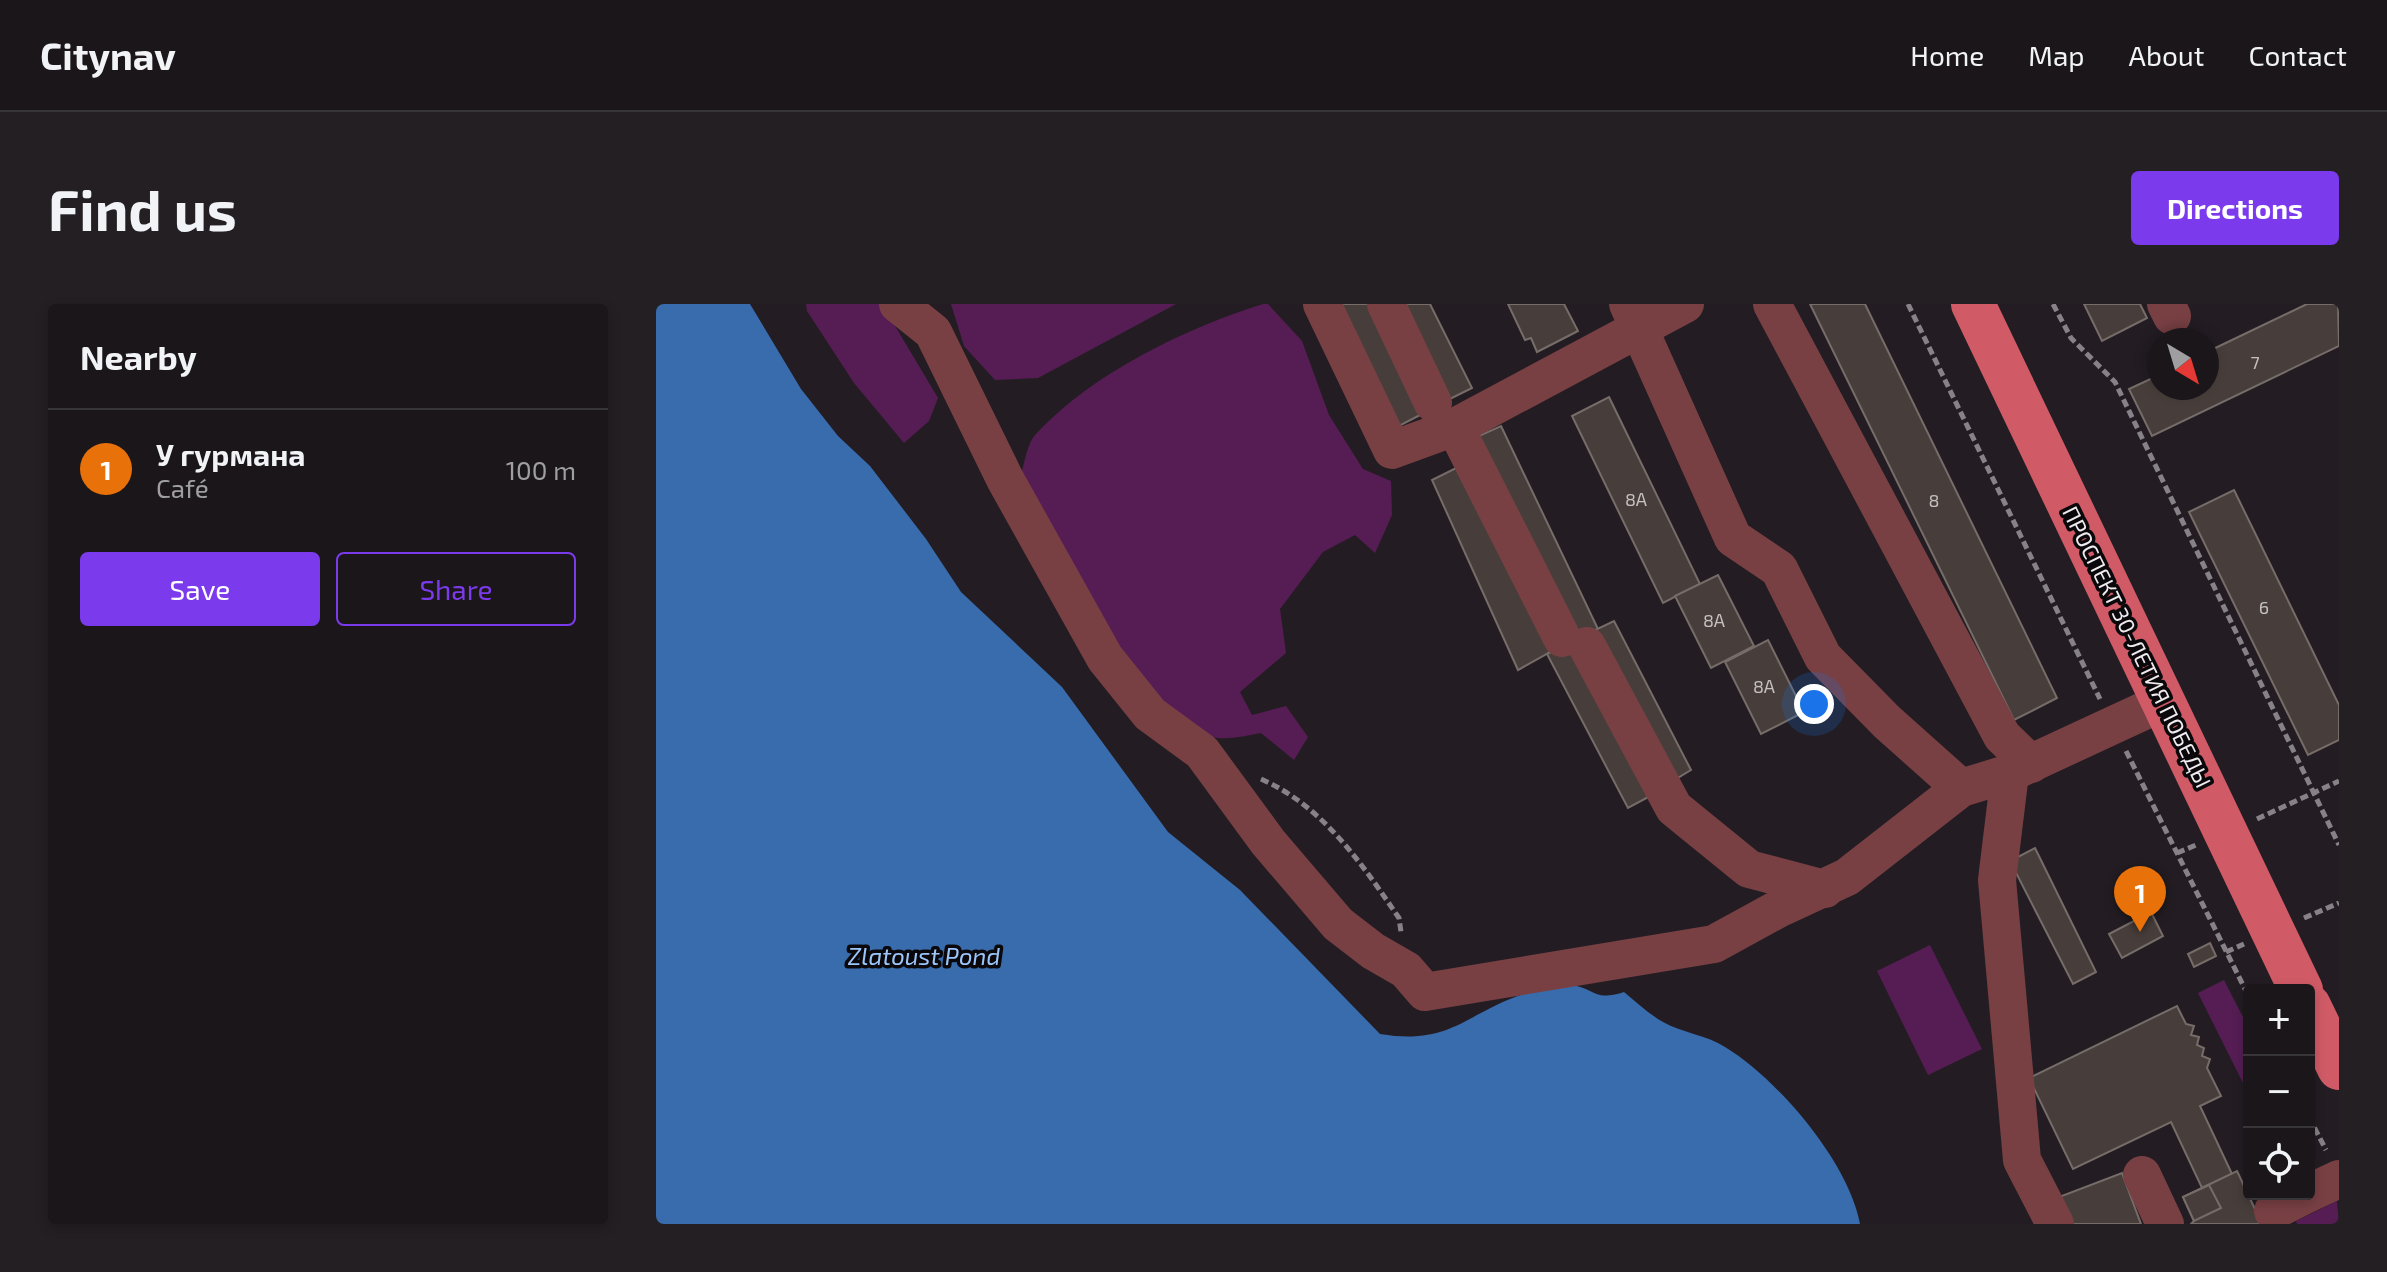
<!DOCTYPE html>
<html lang="en">
<head>
<meta charset="utf-8">
<style>
	:root { --surface:#1a161a; --page:#231f23; --text:#f1f3f6; --muted:#9f9fa2; --line:#383539; --accent:#7c3aed }
	body { margin:0; font-family:"Exo 2",sans-serif; background:var(--page); color:var(--text) }
	.controls { position:absolute; right:24px; bottom:24px; display:grid; overflow:hidden; border-radius:8px; box-shadow:0 4px 12px #0003 }
	.controls button { width:72px; height:72px; display:grid; place-items:center; padding:0; border:0; border-bottom:2px solid var(--line); background:var(--surface); color:var(--text); font:40px sans-serif }
	.compass { position:absolute; left:1491px; top:24px; width:72px; height:72px; border-radius:50%; background:var(--surface); box-shadow:0 4px 12px #0003; rotate:142deg }
	.you { position:absolute; left:1158px; top:400px; width:28px; height:28px; margin:-20px; border:6px solid #fff; border-radius:50%; background:#1a73e8; box-shadow:0 0 0 12px #1a73e833 }
	.badge { display:grid; place-items:center; width:52px; height:52px; border-radius:50%; background:var(--accent); color:#fff; font-size:26px; font-weight:700 }
	.pin { position:absolute; translate:-50% -66px; filter:drop-shadow(0 2px 4px #0008) }
	.pin::after { content:''; position:absolute; top:42px; width:28px; height:24px; background:inherit; clip-path:polygon(0 0,100% 0,50% 100%) }
	.list { margin:0; padding:0; list-style:none }
	h2 { display:flex; justify-content:space-between; align-items:center; height:104px; margin:0; padding:0 32px; font-size:34px }
	h2 small { font-size:26px; font-weight:400; color:var(--muted) }
	.list li { display:grid; grid-template-columns:52px 1fr auto; gap:24px; align-items:center; box-sizing:border-box; height:120px; padding:0 32px; border-top:2px solid var(--line) }
	.list b { display:block; font-size:30px; white-space:nowrap }
	.list p { margin:0; font-size:26px; white-space:nowrap; color:var(--muted) }
	.list em { font-size:26px; font-style:normal; color:var(--muted) }
	.actions { display:flex; gap:16px; padding:24px 32px }
	.actions a { flex:1; padding:18px 0; border:2px solid var(--accent); border-radius:8px; text-align:center; font-size:28px; color:var(--accent) }
	.actions .main { background:var(--accent); color:#fff }
	.icon { flex:none; width:44px; height:44px; fill:none; stroke:currentColor; stroke-width:2; stroke-linecap:round; stroke-linejoin:round }
	.map { position:relative; flex:none; width:1683px; height:920px; overflow:hidden; border-radius:8px }
	header { display:flex; align-items:center; gap:48px; box-sizing:border-box; height:112px; padding:0 40px; background:var(--surface); border-bottom:2px solid var(--line) }
	header strong { font-size:38px }
	nav { display:flex; gap:44px; margin-inline-start:auto; font-size:28px }
	.intro { display:flex; align-items:center; justify-content:space-between; box-sizing:border-box; height:192px; padding:0 48px }
	h1 { margin:0; font-size:56px }
	.button { padding:20px 36px; border-radius:8px; background:var(--accent); color:#fff; font-size:28px; font-weight:700 }
	main { display:flex; gap:48px; padding:0 48px }
	aside { flex:1; background:var(--surface); border-radius:8px; box-shadow:0 4px 12px #0003 }
	.map>svg:first-child { display:block }
	.green { fill:#561d54 }
	.water { fill:#386cac }
	.building { fill:#473e3b; stroke:#766d69; stroke-width:2 }
	.lines { fill:none; stroke-linecap:round; stroke-linejoin:round }
	.path { stroke:#878287; stroke-width:5; stroke-dasharray:8 4; stroke-linecap:butt }
	.minor { stroke:#794044; stroke-width:38 }
	.major { stroke:#d05b67; stroke-width:44 }
	.labels { text-anchor:middle; stroke-width:7; stroke-linejoin:round; paint-order:stroke }
	.number-label { font-size:18px; fill:#c5c0c1 }
	.street-label { font-size:22px; fill:#efebee; stroke:#0b080b }
	.water-label { font-size:24px; font-style:italic; fill:#9cc6fb; stroke:#0b080b }
</style>
</head>
<body>
<header>
<strong>Citynav</strong>
<nav><a>Home</a><a>Map</a><a>About</a><a>Contact</a></nav>
</header>
<div class="intro"><h1>Find us</h1><a class="button">Directions</a></div>
<main>
<aside>
<h2>Nearby<small></small></h2>
<ul class="list">
<li><span class="badge" style="background:#e8710a">1</span><div><b>У гурмана</b><p>Café</p></div><em>100 m</em></li>
</ul>
<div class="actions"><a class="main">Save</a><a>Share</a></div>
</aside>
<div class="map">
<svg width="1683" height="920" viewBox="0 0 1683 920">
	<rect width="100%" height="100%" fill="#231d23"/>
	<g class="green">
		<polygon points="150,0 226,0 282,94 273,117 248,139 198,79 151,7"/>
		<polygon points="295,0 520,0 382,74 339,76 308,42"/>
		<path d="M607,0H612L646,37L673,111L707,165L735,177L736,211L719,249L699,231L667,248L624,305L630,349L584,388L596,411L630,402L652,433L638,456L605,429C585,433 564,438 545,430C470,400 403,241 365,170C369,158 371,139 380,130C435,70 530,24 607,0Z"/>
		<polygon points="1274,641 1326,745 1272,771 1221,667"/>
		<polygon points="1568,676 1593,725 1593,781 1589,783 1542,689"/>
		<polygon points="1681,897 1683,920 1641,920 1640,917"/>
	</g>
	<path class="water" d="M0,0H94L145,85L182,132L214,162L270,235L305,288L406,383L512,528L584,586L724,730C796,742 810,708 871,689C882,686 903,680 914,681C940,684 937,698 968,688C980,698 993,710 1007,718C1026,729 1051,731 1069,743C1122,775 1193,859 1204,920H0Z"/>
	<g class="building">
		<polygon points="683,0 714,0 768,109 743,122"/>
		<polygon points="745,0 774,0 816,84 792,96"/>
		<polygon points="852,0 908,0 922,27 881,48 875,34 869,36"/>
		<polygon points="1154,0 1209,0 1401,394 1358,416"/>
		<polygon points="1428,0 1484,0 1491,14 1446,37"/>
		<polygon points="1651,0 1682,0 1683,42 1496,132 1473,85 1503,71 1503,84 1551,84 1551,48"/>
		<polygon points="953,93 1044,280 1007,299 916,112"/>
		<polygon points="845,122 942,325 917,337 814,136"/>
		<polygon points="800,164 894,348 862,366 776,176"/>
		<polygon points="1578,186 1683,401 1683,436 1652,451 1533,208"/>
		<polygon points="1062,271 1098,342 1055,364 1019,292"/>
		<polygon points="958,317 1035,466 1015,478 935,328"/>
		<polygon points="1112,336 1148,408 1105,430 1069,358"/>
		<polygon points="917,337 996,491 972,504 891,350"/>
		<polygon points="1379,544 1440,668 1417,680 1354,557"/>
		<polygon points="1495,608 1507,632 1466,654 1453,630"/>
		<polygon points="1554,639 1560,652 1538,663 1532,650"/>
		<polygon points="1521,702 1530,720 1538,722 1535,731 1543,733 1541,741 1548,744 1546,752 1554,755 1551,764 1565,792 1544,802 1576,870 1546,884 1515,818 1417,865 1373,774"/>
		<polygon points="1581,867 1606,920 1535,920 1538,917 1527,893"/>
		<polygon points="1466,869 1485,920 1413,920 1403,893"/>
		<polygon points="1553,881 1565,904 1538,917 1527,893"/>
	</g>
	<g class="lines">
		<g class="path">
			<polyline points="1252,0 1444,395"/>
			<polyline points="1397,0 1415,34 1459,78 1683,541"/>
			<polyline points="1470,447 1593,693"/>
			<path d="M605,475C667,502 706,560 743,614L745,628"/>
			<polyline points="1601,515 1683,477"/>
			<polyline points="1521,549 1540,541"/>
			<polyline points="1648,614 1683,599"/>
			<polyline points="1570,648 1588,640"/>
			<polyline points="1653,813 1670,846"/>
		</g>
		<g class="minor">
			<polyline points="242,0 277,28 349,175 449,354 494,410 546,448 612,538 682,620 717,647 750,666 769,688 1058,640 1122,605 1191,573 1305,484 1354,469 1507,398"/>
			<polyline points="666,0 736,146 799,123"/>
			<polyline points="730,0 777,99"/>
			<polyline points="972,0 1077,234 1123,265 1167,353 1231,418 1305,484"/>
			<polyline points="1116,0 1346,432 1375,460"/>
			<polyline points="1510,0 1516,12"/>
			<polyline points="906,334 799,123 1029,0"/>
			<polyline points="931,342 1018,504 1093,565 1169,585"/>
			<polyline points="1354,469 1341,576 1366,856 1399,920"/>
			<polyline points="1486,871 1509,920"/>
			<polyline points="1653,889 1683,875"/>
			<polyline points="1617,907 1651,890"/>
		</g>
		<g class="major">
			<polyline points="1317,0 1645,686"/>
			<polyline points="1653,702 1683,764"/>
		</g>
	</g>
	<g class="labels">
		<g class="number-label">
			<text x="1599" y="65">7</text>
			<text x="980" y="202">8А</text>
			<text x="1278" y="203">8</text>
			<text x="1608" y="310">6</text>
			<text x="1058" y="323">8А</text>
			<text x="1108" y="389">8А</text>
		</g>
		<g class="street-label">
			<text transform="translate(1481 343) rotate(64)" y="8">ПРОСПЕКТ 30-ЛЕТИЯ ПОБЕДЫ</text>
		</g>
		<g class="water-label">
			<text x="268" y="661">Zlatoust Pond</text>
		</g>
	</g>
</svg>
<div class="controls">
<button>+</button>
<button>−</button>
<button><svg class="icon" aria-label="locate" viewBox="0 0 24 24"><circle cx="12" cy="12" r="6"/><path d="M12 2v4M12 18v4M2 12h4M18 12h4"/></svg></button>
</div>
<svg class="compass" viewBox="-18 -18 36 36"><path d="M0-13l5 13h-10z" fill="#e53935"/><path d="M0 13l5-13h-10z" fill="#9f9fa2"/></svg>
<div class="you"></div>
<div class="pin badge" style="left:1484px;top:628px;background:#e8710a">1</div>
</div>
</main>
</body>
</html>
